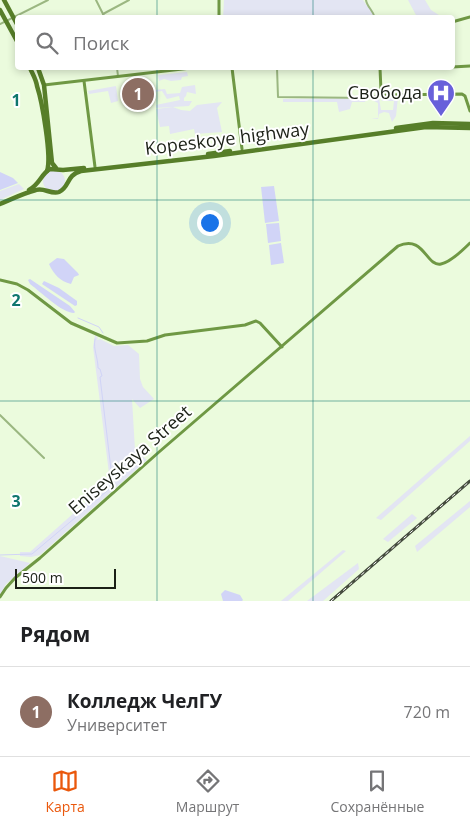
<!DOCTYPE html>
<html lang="ru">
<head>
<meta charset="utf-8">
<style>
	:root { --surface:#fff; --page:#f6f6f6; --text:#202124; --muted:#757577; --line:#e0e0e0; --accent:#ea580c }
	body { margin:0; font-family:"Open Sans",sans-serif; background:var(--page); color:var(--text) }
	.scale { position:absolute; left:15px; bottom:12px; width:101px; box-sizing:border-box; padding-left:5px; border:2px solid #1b2016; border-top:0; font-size:14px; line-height:18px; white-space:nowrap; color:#1b2016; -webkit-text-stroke:4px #fff; paint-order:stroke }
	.you { position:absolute; left:209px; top:222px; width:18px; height:18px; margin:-12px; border:4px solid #fff; border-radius:50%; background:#1a73e8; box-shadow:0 0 0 8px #1a73e833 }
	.badge { display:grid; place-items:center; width:32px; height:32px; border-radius:50%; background:var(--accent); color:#fff; font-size:16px; font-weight:700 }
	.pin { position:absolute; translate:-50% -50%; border:2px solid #fff; box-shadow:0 1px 5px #0006 }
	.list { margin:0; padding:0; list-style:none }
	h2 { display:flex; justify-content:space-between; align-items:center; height:65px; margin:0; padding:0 20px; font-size:21px }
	h2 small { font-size:16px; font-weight:400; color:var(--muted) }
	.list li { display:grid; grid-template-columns:32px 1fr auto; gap:15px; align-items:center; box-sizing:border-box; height:90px; padding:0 20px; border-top:1px solid var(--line) }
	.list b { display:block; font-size:19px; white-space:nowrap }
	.list p { margin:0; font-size:16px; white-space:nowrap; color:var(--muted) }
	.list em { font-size:16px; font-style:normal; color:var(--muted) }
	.icon { flex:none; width:28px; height:28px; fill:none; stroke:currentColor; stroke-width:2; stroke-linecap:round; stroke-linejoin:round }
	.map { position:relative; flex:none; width:470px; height:601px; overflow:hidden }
	.search { position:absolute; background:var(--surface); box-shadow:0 2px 8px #0003; left:15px; right:15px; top:15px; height:55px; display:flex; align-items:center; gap:12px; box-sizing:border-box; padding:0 18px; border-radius:5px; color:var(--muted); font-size:19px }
	.sheet { height:155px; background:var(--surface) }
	nav { display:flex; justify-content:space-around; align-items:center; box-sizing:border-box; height:70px; border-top:1px solid var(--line); background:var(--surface); font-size:14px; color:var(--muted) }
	nav a { display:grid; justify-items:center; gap:2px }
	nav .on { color:var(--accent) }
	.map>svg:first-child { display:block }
	.green { fill:#e3e5f3 }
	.water { fill:#d1d4f7 }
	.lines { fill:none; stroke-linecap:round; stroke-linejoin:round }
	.stream { stroke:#d1d4f7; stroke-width:1 }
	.street { stroke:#9bb781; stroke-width:2 }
	.secondary { stroke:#6f9844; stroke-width:3 }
	.primary { stroke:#577e29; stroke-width:4.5 }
	.rail-casing { stroke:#454c3e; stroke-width:3 }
	.rail { stroke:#fff; stroke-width:1; stroke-dasharray:4; stroke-linecap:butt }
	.grid { fill:none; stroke:#0f766e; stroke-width:1; stroke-opacity:0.55 }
	.labels { text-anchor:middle; stroke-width:4; stroke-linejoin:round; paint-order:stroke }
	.poi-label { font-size:18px; fill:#1b2016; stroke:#fff; text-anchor:end }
	.street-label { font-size:18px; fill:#1b2016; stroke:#fff }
	.grid-label { font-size:16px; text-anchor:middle; font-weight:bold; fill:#0f766e; stroke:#fff; stroke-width:4; stroke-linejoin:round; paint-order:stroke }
</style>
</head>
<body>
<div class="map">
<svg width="470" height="601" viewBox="0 0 470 601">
	<rect width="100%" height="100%" fill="#ebfbdd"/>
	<g class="green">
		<polygon points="224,0 363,0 367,6 373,11 373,17 223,18"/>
		<polygon points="408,0 425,0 431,10 442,17 417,17"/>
		<polygon points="187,72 188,76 182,77 181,80 171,81 164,79 159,81 158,75"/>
		<polygon points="195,85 196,94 187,92 186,96 184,98 184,101 192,101 189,106 156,108 156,105 180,100 179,96 167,99 162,91 154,92 154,90 165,89 167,94 180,93 182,87"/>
		<polygon points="116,86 118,101 111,103 108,91 89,94 88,91"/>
		<polygon points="387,97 398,97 396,116 392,122 389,113 384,112 379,114 378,119 371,119 378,118 378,103 374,101 375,99 379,98 381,110 393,110 394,101 382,101 381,99"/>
		<polygon points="367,98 365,102 352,102 350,109 339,112 337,102 283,102 283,99"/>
		<polygon points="222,102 217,108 222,132 195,134 194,129 170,134 169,126 160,127 156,109 173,107 181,110 190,111 197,105"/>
		<circle cx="54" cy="181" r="11"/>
		<polygon points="19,184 24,189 0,200 0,191"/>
		<polygon points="95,335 98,338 97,340 100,339 114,346 128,345 139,354 140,379 143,387 154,399 140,408 132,399 135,450 138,458 142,456 147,460 40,555 31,557 20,556 20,552 30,552 110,481 93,347"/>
		<polygon points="470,436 470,441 381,520 376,518"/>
		<polygon points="470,501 470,507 417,552 415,546"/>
		<polygon points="412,514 417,518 388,542 383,539"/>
		<polygon points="343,550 346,551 288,601 281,601"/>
		<polygon points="0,556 30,563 6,584 0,595"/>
		<polygon points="358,563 359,569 323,601 307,601"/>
	</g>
	<g class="water">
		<polygon points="0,172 13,178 18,183 0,190"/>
		<polygon points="274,186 279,221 265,223 261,187"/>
		<polygon points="279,223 281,241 268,243 266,224"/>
		<polygon points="281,243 284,263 271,265 269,245"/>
		<path d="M57,258L64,259L78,273L79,275L74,277L71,284C60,281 54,275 49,264Z"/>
		<path d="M30,279L70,306L75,312L74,313C62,313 41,292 30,284L28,280Z"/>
		<polygon points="44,281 59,288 77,301 77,305 75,306 42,284"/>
		<polygon points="225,590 240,595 243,600 242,601 223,601 221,594"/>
	</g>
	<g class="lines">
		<g class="stream">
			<polyline points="78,318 99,327 103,333"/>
			<path d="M0,555L32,554L113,486L100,377L102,376L100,369L98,368C98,357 93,350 95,339"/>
		</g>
		<g class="street">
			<polyline points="96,0 105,18"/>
			<path d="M366,0C367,7 373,10 375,18"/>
			<polyline points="103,14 129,0"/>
			<polyline points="202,18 219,16"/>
			<polyline points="0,24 48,0"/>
			<polyline points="117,68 118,76"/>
			<polyline points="277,68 278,97 369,98 382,94"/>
			<polyline points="0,415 44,458"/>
		</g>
		<g class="secondary">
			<polyline points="219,18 219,0"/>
			<polyline points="452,22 470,17"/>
			<polyline points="452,67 470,66"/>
			<polyline points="232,68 242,149"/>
			<polyline points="285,68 412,68"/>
			<polyline points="380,68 381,91 383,95 462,94 465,96 470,111"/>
			<polyline points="84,81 95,167"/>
			<polyline points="44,85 191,68"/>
			<polyline points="0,280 17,284 28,290 71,323 117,343 147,341 165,335 245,325 256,321 260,323 282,347"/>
			<path d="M0,597L6,588L15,578L40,558L159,452L398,246C424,234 426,267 441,264C451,262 463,250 470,243"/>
		</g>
		<g class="primary">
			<polyline points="4,0 18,26"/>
			<polyline points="0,10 18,43"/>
			<path d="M30,68C32,73 36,79 37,86C42,101 52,157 47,171"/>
			<polyline points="38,68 44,85 52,163 56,168"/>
			<polyline points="396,128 433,123 470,124"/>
			<polyline points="208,154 230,151"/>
			<path d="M29,190C40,184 41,174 50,169L63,170L84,168"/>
			<path d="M0,204C12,199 24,193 36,190C44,187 51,195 59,192C70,187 66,175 81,171L214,156L426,127L470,128"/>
		</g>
		<g class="rail-casing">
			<polyline id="rail" points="331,601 470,481"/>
		</g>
		<use href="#rail" class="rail"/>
	</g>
	<path class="grid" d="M157,0V18M313,0V18M157,68V601M313,68V601M0,200H470M0,401H470"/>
	<defs>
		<g id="hospital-pin" transform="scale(1.4375)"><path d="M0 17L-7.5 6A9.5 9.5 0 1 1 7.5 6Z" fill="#6860da" stroke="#fff"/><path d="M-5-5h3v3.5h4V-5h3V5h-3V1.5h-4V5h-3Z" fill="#fff"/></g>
	</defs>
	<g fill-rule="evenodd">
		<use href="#hospital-pin" x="441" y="93"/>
	</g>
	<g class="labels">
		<g class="poi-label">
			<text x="422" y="99">Свобода</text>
		</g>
		<g class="street-label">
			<text transform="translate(227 139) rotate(-7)" y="6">Kopeskoye highway</text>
			<text transform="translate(130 460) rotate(-41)" y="6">Eniseyskaya Street</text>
		</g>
	</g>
	<g class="grid-label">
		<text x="16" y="106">1</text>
		<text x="16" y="306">2</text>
		<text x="16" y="507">3</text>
	</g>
</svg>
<div class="scale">500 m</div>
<div class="you"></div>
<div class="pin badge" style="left:138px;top:94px;background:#8d6e63">1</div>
<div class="search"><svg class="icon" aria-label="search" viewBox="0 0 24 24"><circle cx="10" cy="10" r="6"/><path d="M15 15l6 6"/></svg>Поиск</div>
</div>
<section class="sheet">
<h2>Рядом<small></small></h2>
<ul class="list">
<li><span class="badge" style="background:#8d6e63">1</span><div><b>Колледж ЧелГУ</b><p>Университет</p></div><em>720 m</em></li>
</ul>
</section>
<nav>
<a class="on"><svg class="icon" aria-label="map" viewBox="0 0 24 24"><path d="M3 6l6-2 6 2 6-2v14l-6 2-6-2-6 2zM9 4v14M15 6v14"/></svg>Карта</a>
<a><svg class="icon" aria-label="directions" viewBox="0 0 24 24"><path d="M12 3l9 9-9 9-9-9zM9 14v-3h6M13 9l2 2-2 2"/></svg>Маршрут</a>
<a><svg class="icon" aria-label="saved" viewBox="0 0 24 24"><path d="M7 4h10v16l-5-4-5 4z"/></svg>Сохранённые</a>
</nav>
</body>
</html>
